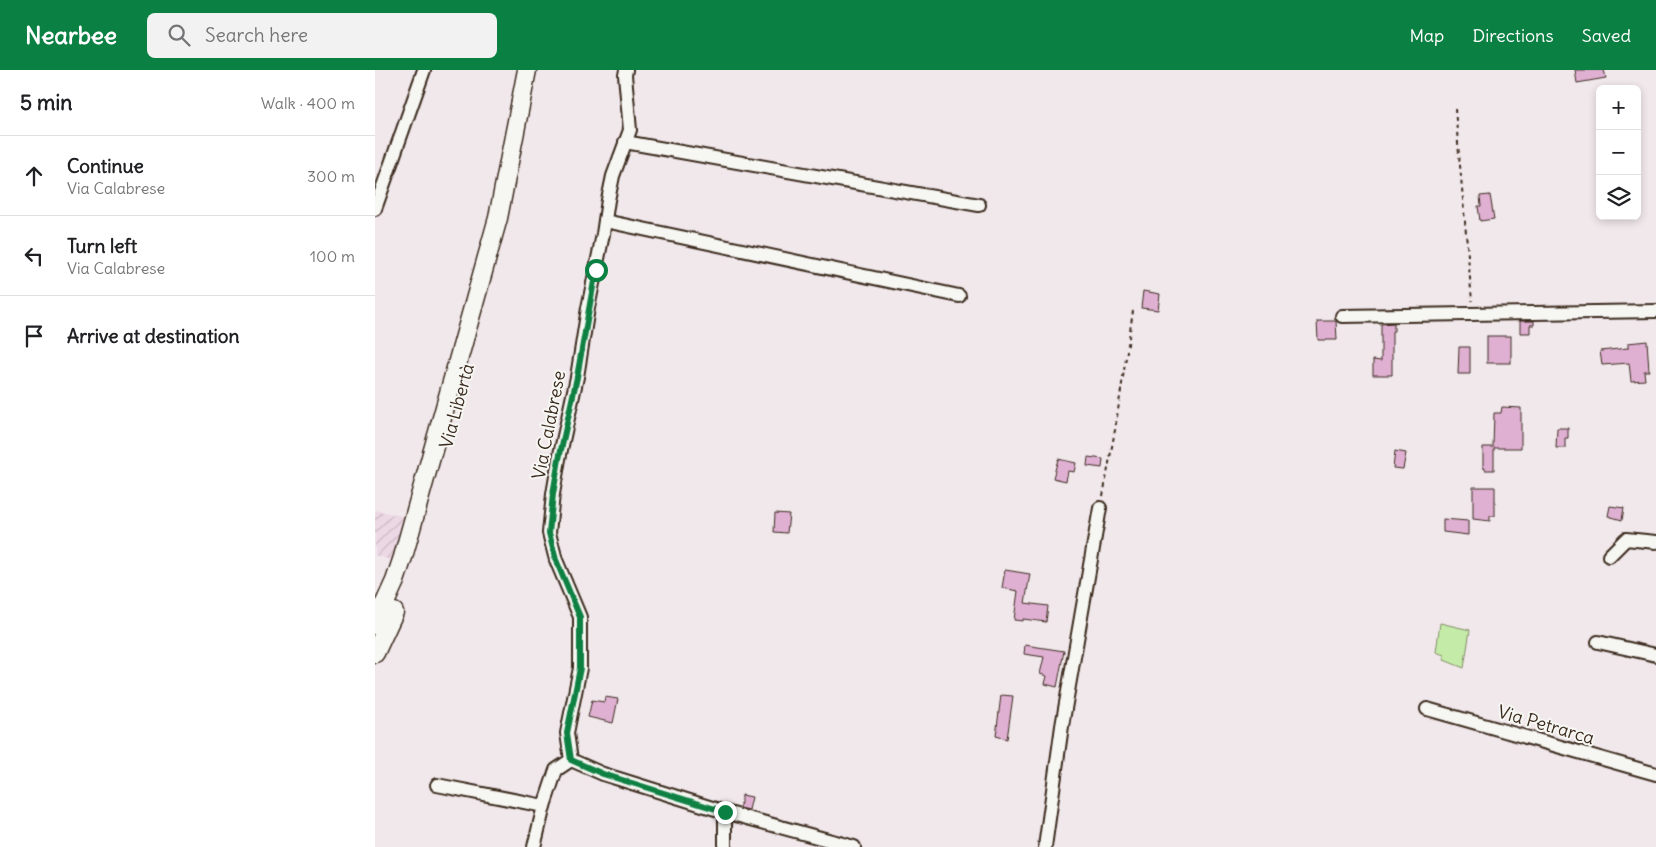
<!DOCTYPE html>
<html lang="en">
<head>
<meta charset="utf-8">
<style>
	:root { --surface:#fff; --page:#f2f2f2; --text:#202124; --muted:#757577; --line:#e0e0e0; --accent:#0b8043 }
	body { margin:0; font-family:Delius,sans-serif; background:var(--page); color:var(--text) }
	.controls { position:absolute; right:15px; top:15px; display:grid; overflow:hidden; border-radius:8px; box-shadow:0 2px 8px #0003 }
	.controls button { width:45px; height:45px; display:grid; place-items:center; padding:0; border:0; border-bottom:1px solid var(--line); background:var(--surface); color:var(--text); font:25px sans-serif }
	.stop { position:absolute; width:15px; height:15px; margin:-11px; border:4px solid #0b8043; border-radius:50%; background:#fff }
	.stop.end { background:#0b8043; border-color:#fff; box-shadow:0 1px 5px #0008 }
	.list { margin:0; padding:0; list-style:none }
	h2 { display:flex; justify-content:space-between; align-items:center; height:65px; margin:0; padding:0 20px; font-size:21px }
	h2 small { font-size:16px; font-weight:400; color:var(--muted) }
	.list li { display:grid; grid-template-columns:32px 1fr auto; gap:15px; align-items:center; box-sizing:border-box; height:80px; padding:0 20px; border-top:1px solid var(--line) }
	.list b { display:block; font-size:19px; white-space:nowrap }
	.list p { margin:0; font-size:16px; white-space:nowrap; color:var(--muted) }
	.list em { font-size:16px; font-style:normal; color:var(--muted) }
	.icon { flex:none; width:28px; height:28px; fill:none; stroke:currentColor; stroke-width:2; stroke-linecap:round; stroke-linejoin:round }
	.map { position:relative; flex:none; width:1281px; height:777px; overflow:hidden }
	header { display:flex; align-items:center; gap:30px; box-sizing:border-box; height:70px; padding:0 25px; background:var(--accent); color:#fff }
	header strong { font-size:24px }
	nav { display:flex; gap:28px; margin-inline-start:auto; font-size:18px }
	.search { width:350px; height:45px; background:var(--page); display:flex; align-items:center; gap:12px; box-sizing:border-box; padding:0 18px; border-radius:8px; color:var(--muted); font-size:19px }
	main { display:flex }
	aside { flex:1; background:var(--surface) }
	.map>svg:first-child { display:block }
	.industrial { fill:url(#industrial-furrows) }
	.green { fill:#c4eca8; stroke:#808b63 }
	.building { fill:#dfb0d2; stroke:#3b2a1e }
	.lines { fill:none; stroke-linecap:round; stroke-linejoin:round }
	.street-casing { stroke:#3b2a1e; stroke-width:16 }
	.secondary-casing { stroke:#3b2a1e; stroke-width:21 }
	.path { stroke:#3b2a1e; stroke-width:2; stroke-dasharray:4 4; stroke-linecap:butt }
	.street { stroke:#f6f6f2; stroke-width:12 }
	.secondary { stroke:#f6f6f2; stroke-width:18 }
	.route { stroke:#0b8043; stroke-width:6 }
	.labels { text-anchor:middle; stroke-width:4; stroke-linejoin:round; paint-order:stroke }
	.street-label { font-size:18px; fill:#3b2a1e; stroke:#f6f6f2 }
</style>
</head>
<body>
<header>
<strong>Nearbee</strong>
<div class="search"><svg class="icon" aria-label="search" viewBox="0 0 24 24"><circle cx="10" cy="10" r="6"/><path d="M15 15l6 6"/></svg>Search here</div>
<nav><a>Map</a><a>Directions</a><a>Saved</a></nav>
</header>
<main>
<aside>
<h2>5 min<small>Walk · 400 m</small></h2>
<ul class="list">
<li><svg class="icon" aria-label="ahead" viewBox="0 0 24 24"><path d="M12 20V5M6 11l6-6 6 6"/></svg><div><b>Continue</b><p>Via Calabrese</p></div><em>300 m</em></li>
<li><svg class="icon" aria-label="left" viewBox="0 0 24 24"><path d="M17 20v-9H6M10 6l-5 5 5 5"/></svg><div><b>Turn left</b><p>Via Calabrese</p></div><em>100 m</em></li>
<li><svg class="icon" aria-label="arrive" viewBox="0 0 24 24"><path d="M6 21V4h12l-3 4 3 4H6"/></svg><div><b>Arrive at destination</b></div></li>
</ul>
</aside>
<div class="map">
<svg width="1281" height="777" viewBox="0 0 1281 777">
	<defs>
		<pattern id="industrial-furrows" width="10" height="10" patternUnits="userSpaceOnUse" patternTransform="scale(1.25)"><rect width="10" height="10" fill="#ecd7e4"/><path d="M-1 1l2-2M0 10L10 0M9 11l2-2" fill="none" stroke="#cbb9c3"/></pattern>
	</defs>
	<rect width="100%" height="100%" fill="#f1e8ec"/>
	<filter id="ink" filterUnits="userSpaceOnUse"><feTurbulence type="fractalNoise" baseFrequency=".02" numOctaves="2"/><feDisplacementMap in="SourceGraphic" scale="10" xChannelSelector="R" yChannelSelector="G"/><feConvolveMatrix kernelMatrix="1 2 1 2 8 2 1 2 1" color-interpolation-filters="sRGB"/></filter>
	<g filter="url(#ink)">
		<polygon class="industrial" points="0,440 35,448 22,492 0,485"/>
		<polygon class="green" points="1065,553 1095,560 1089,598 1069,590 1069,585 1061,582"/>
		<g class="building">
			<polygon points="1200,0 1229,0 1231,8 1202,13"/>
			<polygon points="1115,125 1119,149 1105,151 1103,136 1106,136 1105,126"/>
			<polygon points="768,221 785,224 783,240 766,238"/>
			<polygon points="942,251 961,251 962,270 943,270"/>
			<polygon points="1145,251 1159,251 1159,255 1155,255 1155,263 1145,263"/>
			<polygon points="1019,253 1019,261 1017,261 1017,305 998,305 998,290 1006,291 1006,254"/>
			<rect x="1112" y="266" width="24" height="27"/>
			<polygon points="1272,271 1274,301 1269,301 1270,310 1256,311 1254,293 1227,295 1225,281 1253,278 1253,273"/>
			<polygon points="1084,277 1095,277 1095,304 1083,304"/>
			<polygon points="1127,337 1146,338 1146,378 1119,378 1119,400 1110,400 1110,398 1108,398 1108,377 1118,377 1119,343 1126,343"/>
			<polygon points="1182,358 1193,358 1193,368 1190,368 1190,378 1181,378"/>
			<polygon points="1020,381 1031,383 1028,399 1018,398"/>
			<polygon points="713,387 728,389 727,398 712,396"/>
			<polygon points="683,389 701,393 699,402 693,401 691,411 678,408"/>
			<polygon points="1098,417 1120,417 1120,446 1115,446 1115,451 1098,449"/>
			<polygon points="1235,436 1249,438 1247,450 1233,446"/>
			<polygon points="400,443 414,444 412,463 399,462"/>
			<polygon points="1068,449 1093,451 1093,465 1068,462"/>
			<polygon points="630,500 655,504 650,533 673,536 671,552 648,549 648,551 639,550 643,521 627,518"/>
			<polygon points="650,575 689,581 682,617 670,614 672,606 665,604 669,587 649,584"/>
			<polygon points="626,625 638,626 632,669 621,666"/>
			<polygon points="230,627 243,629 238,653 213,647 217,630 229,632"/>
			<polygon points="367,725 377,727 374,740 365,738"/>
		</g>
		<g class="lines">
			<g class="street-casing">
				<g id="street">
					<polyline points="250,72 604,135"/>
					<polyline points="0,139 49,0"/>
					<polyline points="230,151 584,226"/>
					<polyline points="967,246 1281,241"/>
					<polyline points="1234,486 1251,469 1281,472"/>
					<polyline points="1223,572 1281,585"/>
					<polyline points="1052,639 1281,704"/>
					<polyline points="196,690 192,663 205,598 205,547 181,490 174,463 178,424 184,389 202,307 213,238 228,164 233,130 238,106 255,60 250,5 251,0"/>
					<polyline points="196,690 228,704 350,742 479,777"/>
					<polyline points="62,715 169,736"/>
					<polyline points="159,777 169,736 181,700 196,690"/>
					<polyline points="350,777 350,742"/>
					<polyline points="670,777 687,656 725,438"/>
				</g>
			</g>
			<g class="secondary-casing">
				<g id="secondary">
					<polyline points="0,555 20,511 28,487 123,148 152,0"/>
					<polyline points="0,583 19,542"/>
				</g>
			</g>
			<g class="path">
				<polyline points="1080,39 1097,231"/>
				<polyline points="728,426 740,360 758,241"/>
			</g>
			<use href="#street" class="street"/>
			<use href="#secondary" class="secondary"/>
		</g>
	</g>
	<g class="lines" filter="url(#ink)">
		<polyline class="route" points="221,200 202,307 184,389 178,424 174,463 181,490 205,547 205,598 192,663 196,690 228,704 350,742"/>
	</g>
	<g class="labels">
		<g class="street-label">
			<text transform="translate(82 336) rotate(-75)" y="6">Via Libertà</text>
			<text transform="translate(174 355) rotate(-79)" y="6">Via Calabrese</text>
			<text transform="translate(1171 655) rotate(16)" y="6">Via Petrarca</text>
		</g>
	</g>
</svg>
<div class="controls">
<button>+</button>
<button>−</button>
<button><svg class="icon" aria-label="layers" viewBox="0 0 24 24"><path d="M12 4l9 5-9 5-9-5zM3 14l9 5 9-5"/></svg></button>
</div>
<div class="stop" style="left:221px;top:200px"></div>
<div class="stop end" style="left:350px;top:742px"></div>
</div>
</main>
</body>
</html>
